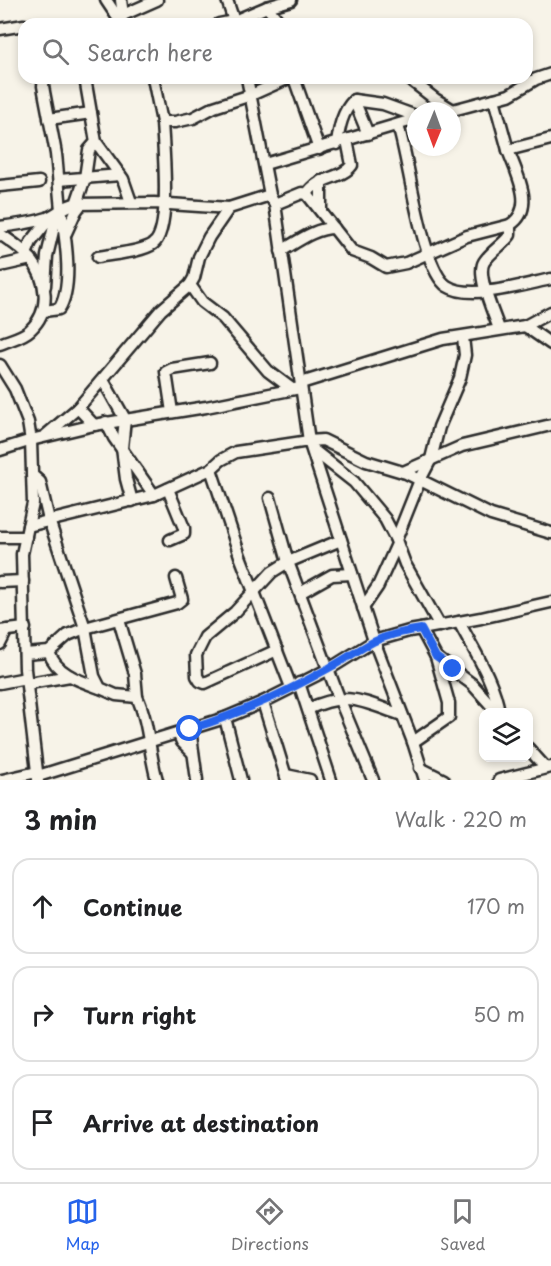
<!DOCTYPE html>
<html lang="en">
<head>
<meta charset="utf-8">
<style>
	:root { --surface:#fff; --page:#f2f2f2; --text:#202124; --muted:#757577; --line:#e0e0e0; --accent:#2563eb }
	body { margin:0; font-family:"Playpen Sans",sans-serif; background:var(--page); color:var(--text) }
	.controls { position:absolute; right:18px; bottom:18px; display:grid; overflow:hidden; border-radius:12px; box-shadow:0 3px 9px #0003 }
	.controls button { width:54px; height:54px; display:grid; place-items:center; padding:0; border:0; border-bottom:2px solid var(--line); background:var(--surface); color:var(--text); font:30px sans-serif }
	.compass { position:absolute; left:407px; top:102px; width:54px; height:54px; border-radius:50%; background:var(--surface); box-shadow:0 3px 9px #0003; rotate:181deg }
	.stop { position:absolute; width:18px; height:18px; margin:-14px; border:4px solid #2563eb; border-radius:50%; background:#fff }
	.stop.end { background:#2563eb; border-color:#fff; box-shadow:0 2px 6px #0008 }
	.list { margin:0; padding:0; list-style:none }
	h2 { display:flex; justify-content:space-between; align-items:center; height:78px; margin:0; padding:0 24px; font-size:26px }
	h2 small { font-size:20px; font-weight:400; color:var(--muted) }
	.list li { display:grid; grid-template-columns:39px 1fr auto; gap:18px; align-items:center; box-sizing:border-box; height:96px; margin:0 12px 12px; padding:0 12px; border:2px solid var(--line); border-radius:18px }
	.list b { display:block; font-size:22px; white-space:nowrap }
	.list em { font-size:20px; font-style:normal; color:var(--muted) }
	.icon { flex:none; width:33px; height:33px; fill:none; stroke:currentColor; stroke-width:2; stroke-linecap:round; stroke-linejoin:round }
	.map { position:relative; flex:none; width:551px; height:780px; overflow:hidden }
	.search { position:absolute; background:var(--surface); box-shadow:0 3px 9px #0003; left:18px; right:18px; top:18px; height:66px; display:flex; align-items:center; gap:15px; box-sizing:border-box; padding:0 21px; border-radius:18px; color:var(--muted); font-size:22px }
	.sheet { height:402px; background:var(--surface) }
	nav { display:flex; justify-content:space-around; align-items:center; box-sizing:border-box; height:84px; border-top:2px solid var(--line); background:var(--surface); font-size:16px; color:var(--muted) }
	nav a { display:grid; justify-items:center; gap:3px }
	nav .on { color:var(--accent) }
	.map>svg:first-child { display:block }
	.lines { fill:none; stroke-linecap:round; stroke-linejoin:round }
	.minor-casing { stroke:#2b2b2b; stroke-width:15 }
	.minor { stroke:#f7f3e8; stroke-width:10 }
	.route { stroke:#2563eb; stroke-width:8 }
</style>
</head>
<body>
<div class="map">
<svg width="551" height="780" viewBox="0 0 551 780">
	<rect width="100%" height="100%" fill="#f7f3e8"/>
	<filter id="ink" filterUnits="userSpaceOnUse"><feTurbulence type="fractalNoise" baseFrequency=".0167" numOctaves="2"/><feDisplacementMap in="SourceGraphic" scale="12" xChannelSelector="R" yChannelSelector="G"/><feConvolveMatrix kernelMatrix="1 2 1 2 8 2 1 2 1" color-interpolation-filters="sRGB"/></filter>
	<g filter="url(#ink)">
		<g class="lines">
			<g class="minor-casing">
				<g id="minor">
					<polyline points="106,0 122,24"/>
					<polyline points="121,0 123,15"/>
					<polyline points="227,0 235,24"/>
					<polyline points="267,7 291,0"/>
					<polyline points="120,21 123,15 157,0"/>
					<polyline points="219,24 234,21 267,7 281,24"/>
					<polyline points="0,29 24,25"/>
					<polyline points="85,78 96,142 123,179 131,202"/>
					<polyline points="153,78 162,122 175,122 193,118 214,107 251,95 289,78"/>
					<polyline points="247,78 270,195 275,204 309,441 374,641 413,742 425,780"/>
					<polyline points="294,78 319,149"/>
					<polyline points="408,78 435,99 453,110"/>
					<polyline points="494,99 508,150 551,139"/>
					<polyline points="354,100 368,134"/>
					<polyline points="449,111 509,95 536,79 551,74"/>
					<polyline points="49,119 91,113"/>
					<path d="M398,126C409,158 421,269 447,286C470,301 526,284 551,279"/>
					<path d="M337,144C339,128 342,112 354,100L383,104L416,116"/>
					<path d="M508,150C516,173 537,208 510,225"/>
					<polyline points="265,164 416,119"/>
					<polyline points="59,180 120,175"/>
					<polyline points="0,186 39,182"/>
					<path d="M307,194C318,176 341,180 352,165L347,140"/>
					<polyline points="76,204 85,178 89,150 96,142"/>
					<path d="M275,204L302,193L307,194L352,251L371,258L386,267L406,263L467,236L510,225V235C503,245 491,251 484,262C476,275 494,314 499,329"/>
					<polyline points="321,211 321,181"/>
					<path d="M0,227C15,225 32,223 47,218C58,214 64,205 76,204L154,203L229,208L270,195"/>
					<polyline points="66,233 76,211 82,203"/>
					<path d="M0,234C10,241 22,248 30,258C47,279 52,310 30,330C23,337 9,340 0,344"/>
					<path d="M281,251C297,242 315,228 334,228"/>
					<polyline points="26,254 31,242 51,217"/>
					<path d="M98,257C112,254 142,252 153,244C172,231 163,145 162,122"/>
					<polyline points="0,266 31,259"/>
					<polyline points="190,285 202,302 223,318 268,371 292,389"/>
					<polyline points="45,286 47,256 57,214"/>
					<path d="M44,311L59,309C74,286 65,236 61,209C59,191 58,172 56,154C52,131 47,109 43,86L44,78"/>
					<polyline points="525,326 551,344"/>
					<polyline points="0,365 15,389 28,422 31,441 33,503 22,554 25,669 38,780"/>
					<polyline points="103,380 125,419 122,448 126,479 132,501"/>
					<polyline points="301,383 443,339 525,326 551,312"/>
					<polyline points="78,408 94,425"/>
					<polyline points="172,412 166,372 172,369 210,363"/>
					<polyline points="106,422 114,438 154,495"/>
					<polyline points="46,435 78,408 161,310 190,285 194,278 199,257 209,237 229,208"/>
					<polyline points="312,449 354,482 385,519 396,540 405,564 440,626"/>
					<polyline points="0,450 35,439 94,425 206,407 300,388"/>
					<polyline points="211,469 240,556 291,687"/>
					<polyline points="403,472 462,446 551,425"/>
					<path d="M32,475L40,482L49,520L85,628L94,676L100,688L116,695L137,697C149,722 149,753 157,780"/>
					<polyline points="168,489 184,528 184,534 170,540"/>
					<polyline points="270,498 288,562 339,698 373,780"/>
					<polyline points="28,526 154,495 211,469 221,460 236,452 309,441 323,440 366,461 406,473 491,515 551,533"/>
					<polyline points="0,537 26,537"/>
					<polyline points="396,540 420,480 431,459 439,427 460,378 465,355 463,337"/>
					<polyline points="0,582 23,581"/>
					<polyline points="300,593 332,575 352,574"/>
					<polyline points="363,608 378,586 397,544"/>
					<polyline points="119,620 135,674 137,697"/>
					<path d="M459,622C474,651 494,680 499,712"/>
					<polyline points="421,629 481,618 551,602"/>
					<polyline points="0,631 25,628"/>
					<polyline points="0,644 7,630"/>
					<polyline points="277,650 205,683 200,681 197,676 196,655 205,637 235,612 272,572 288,562 341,540"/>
					<path d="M49,652C56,674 80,681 100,688"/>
					<polyline points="25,654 49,652 68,635 85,628 177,603 182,599 176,578"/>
					<polyline points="0,683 26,678"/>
					<polyline points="299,683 331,780"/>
					<polyline points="27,685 35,682 70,676"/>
					<polyline points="263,702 287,780"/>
					<path d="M308,709C348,690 363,702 402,715"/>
					<polyline points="225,718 241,780"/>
					<polyline points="190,729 197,780"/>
					<polyline points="178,733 182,742 193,753"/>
					<polyline points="413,742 449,717 449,703 436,657"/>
					<polyline points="528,748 545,767"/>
					<polyline points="420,768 444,780"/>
					<polyline points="286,775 310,780"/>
					<polyline points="38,776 225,718 263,702 329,669 374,641 409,631 421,629 436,657 472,684 497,712"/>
					<polyline points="2,780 37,772"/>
					<polyline points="499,780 551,767"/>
				</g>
			</g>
			<use href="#minor" class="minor"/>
		</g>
	</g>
	<g class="lines" filter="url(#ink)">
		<path class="route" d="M190,729C239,714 285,693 329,668C344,660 358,650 373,642C387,635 406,631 421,629L436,657L453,669"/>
	</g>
</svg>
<div class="controls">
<button><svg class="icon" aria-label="layers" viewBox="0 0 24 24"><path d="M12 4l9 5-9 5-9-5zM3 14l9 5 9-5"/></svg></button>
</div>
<svg class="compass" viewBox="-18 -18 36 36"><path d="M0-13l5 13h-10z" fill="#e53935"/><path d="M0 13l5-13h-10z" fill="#757577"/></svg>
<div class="stop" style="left:190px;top:729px"></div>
<div class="stop end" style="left:453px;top:669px"></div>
<div class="search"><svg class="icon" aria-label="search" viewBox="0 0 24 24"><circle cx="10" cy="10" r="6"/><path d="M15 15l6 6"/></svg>Search here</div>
</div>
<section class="sheet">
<h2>3 min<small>Walk · 220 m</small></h2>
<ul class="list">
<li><svg class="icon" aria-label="ahead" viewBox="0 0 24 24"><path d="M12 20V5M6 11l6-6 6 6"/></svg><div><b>Continue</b></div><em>170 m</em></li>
<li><svg class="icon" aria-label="right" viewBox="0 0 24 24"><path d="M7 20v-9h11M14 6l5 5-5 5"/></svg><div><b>Turn right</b></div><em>50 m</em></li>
<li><svg class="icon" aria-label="arrive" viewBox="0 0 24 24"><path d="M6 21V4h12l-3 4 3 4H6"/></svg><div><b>Arrive at destination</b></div></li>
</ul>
</section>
<nav>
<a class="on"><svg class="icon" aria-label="map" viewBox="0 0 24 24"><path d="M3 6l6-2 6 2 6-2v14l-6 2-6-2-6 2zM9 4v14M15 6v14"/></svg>Map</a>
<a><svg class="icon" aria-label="directions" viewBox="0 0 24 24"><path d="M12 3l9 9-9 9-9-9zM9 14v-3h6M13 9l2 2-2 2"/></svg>Directions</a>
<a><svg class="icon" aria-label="saved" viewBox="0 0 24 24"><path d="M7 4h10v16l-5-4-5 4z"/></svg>Saved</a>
</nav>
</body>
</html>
